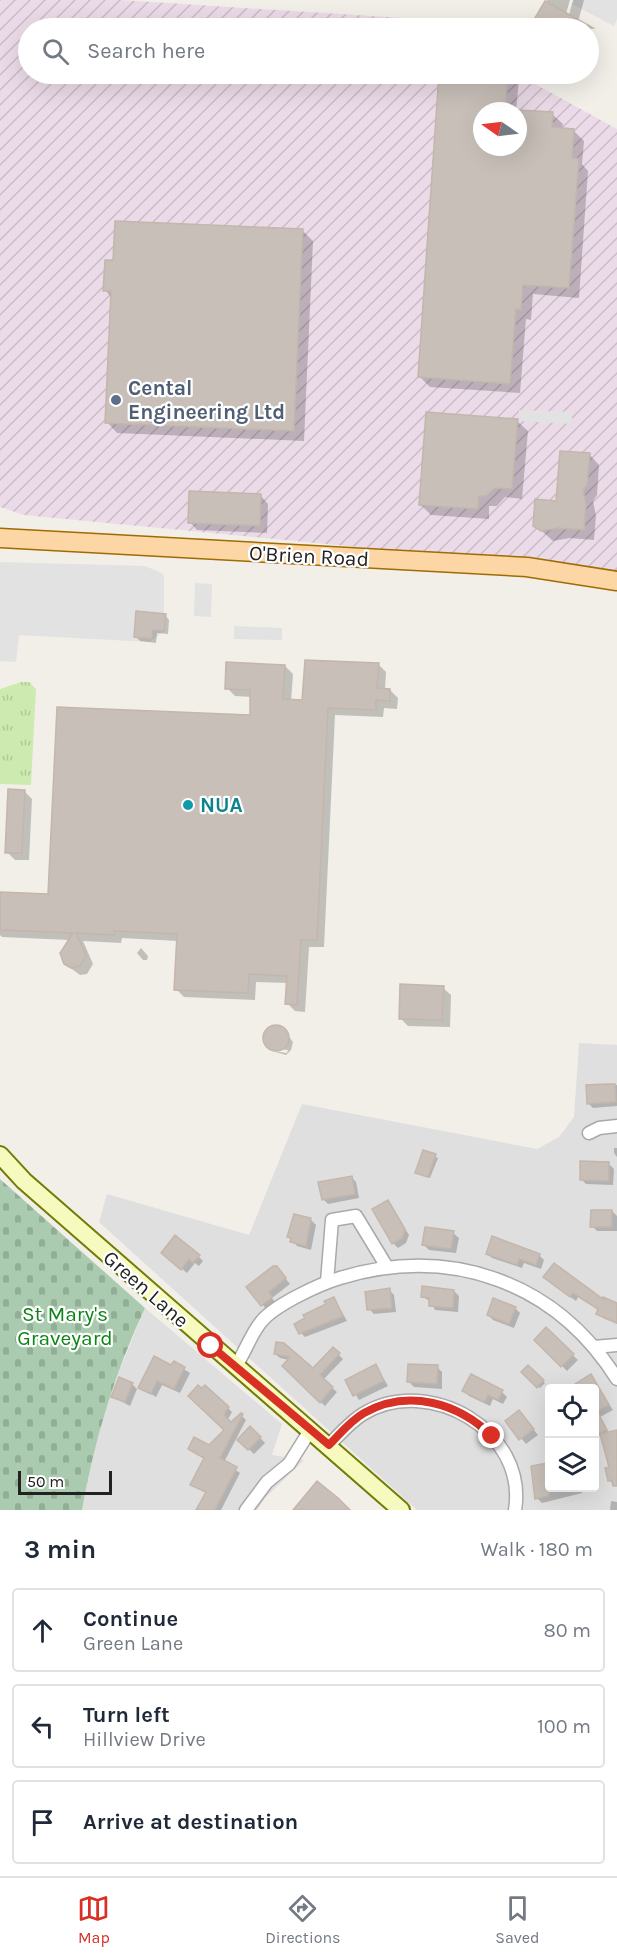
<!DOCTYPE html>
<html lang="en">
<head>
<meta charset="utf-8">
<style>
	:root { --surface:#fff; --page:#f6f6f7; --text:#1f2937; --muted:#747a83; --line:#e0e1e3; --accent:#d93025 }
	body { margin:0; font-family:Karla,sans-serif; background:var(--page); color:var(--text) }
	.controls { position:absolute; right:18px; bottom:18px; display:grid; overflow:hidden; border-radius:6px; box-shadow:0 6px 24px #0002 }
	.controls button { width:54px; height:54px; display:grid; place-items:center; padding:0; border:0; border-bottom:2px solid var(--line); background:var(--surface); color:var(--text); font:30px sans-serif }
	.compass { position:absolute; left:473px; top:102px; width:54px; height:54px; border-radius:50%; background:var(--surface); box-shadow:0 6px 24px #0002; rotate:284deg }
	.scale { position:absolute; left:18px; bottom:15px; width:94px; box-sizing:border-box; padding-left:6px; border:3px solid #222; border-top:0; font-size:16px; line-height:21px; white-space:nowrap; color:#222; -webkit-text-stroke:4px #fff; paint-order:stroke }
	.stop { position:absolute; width:18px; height:18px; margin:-14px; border:4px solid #d93025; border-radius:50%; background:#fff }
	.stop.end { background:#d93025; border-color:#fff; box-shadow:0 2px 6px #0008 }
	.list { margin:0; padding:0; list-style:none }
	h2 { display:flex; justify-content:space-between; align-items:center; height:78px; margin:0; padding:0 24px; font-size:26px }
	h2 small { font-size:20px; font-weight:400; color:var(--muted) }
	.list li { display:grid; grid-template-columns:39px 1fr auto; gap:18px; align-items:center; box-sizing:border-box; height:84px; margin:0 12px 12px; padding:0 12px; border:2px solid var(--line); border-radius:6px }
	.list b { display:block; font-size:22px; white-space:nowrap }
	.list p { margin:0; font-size:20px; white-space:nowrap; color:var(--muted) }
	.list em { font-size:20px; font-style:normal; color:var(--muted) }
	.icon { flex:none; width:33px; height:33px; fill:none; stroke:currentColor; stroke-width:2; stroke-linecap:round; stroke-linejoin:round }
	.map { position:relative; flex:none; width:617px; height:1510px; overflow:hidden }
	.search { position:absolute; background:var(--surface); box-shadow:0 6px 24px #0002; left:18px; right:18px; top:18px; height:66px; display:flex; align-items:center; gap:15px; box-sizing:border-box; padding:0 21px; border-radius:33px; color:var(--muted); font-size:22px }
	.sheet { height:366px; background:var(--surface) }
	nav { display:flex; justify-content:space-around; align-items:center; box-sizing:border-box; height:84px; border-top:2px solid var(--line); background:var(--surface); font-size:16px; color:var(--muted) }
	nav a { display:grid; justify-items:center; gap:3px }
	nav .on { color:var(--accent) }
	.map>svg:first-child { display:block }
	.residential { fill:#e0dfdf; fill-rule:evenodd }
	.industrial { fill:url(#industrial-furrows); fill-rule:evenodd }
	.grass { fill:url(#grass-tufts) }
	.cemetery { fill:url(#cemetery-stones) }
	.parking { fill:#e2e2e2 }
	.shadow { fill:#0003 }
	.building { fill:#c7bfb8; stroke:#c4b6ab; stroke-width:1.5 }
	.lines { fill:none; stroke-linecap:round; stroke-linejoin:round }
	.minor-casing { stroke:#a9a9a9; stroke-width:15 }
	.secondary-casing { stroke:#707d05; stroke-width:20 }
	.primary-casing { stroke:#a06b00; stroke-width:21 }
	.minor { stroke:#fff; stroke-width:12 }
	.secondary { stroke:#f7fabf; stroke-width:16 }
	.primary { stroke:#fcd6a4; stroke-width:18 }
	.route { stroke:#d93025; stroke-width:8 }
	.service-dot { fill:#5c6f8a; stroke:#fff; stroke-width:2 }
	.culture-dot { fill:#0f9aa8; stroke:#fff; stroke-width:2 }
	.labels { text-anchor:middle; stroke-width:4.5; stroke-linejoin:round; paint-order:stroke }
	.service-label { font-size:21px; font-weight:bold; fill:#4e5e75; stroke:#fff; text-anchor:start }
	.street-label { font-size:21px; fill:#222; stroke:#fff }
	.culture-label { font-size:21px; font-weight:bold; fill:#0d838f; stroke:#fff; text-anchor:start }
	.park-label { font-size:21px; fill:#0c8416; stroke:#fff }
</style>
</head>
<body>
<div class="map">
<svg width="617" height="1510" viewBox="0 0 617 1510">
	<defs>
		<pattern id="industrial-furrows" width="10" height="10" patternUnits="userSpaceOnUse" patternTransform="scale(1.5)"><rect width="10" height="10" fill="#ebdbe8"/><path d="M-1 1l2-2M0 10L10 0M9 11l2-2" fill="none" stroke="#c9bcc7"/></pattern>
		<pattern id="grass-tufts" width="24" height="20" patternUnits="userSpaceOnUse" patternTransform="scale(1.5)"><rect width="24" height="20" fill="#cdebb0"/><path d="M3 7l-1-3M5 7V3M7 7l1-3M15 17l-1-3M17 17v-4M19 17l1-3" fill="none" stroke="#b0c997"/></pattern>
		<pattern id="cemetery-stones" width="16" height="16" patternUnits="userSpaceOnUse" patternTransform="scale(1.5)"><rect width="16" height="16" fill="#aacbaf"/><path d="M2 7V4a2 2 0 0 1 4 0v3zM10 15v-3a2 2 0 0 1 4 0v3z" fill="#92ae96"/></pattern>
	</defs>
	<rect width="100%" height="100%" fill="#f2efe9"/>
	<g class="residential">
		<path d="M579,1043L617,1045V1510H417L99,1222L107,1194L249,1235L302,1104L537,1149L559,1137L574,1117ZM550,1388H594V1488H550Z"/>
		<polygon points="145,1308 282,1424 272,1455 304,1460 265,1498 257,1510 82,1510 90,1466 109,1396"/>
	</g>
	<path class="industrial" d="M0,0H121L418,19L435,28H28V74H517L617,129V572L24,515L0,507ZM482,111H518V147H482Z"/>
	<polygon class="grass" points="21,682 29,682 36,689 31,785 0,784 0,689"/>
	<path class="cemetery" d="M0,1179L145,1308C115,1372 94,1440 82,1510H0Z"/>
	<g class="parking">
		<polygon points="574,0 617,0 617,19 614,26 572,4"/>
		<polygon points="519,410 572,412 572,424 519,421"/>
		<polygon points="0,562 145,566 157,571 164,575 164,631 150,642 19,635 16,662 0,661"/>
		<polygon points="195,583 212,584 211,617 194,616"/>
		<polygon points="234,626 282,628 282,640 234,639"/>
	</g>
	<g class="shadow">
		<polygon points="547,0 570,0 564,21 567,22 573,0 584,0 578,22 588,28 534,28 532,27"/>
		<polygon points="588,29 595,36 588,47"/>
		<polygon points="441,74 513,74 519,79 516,111 482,111 482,147 518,147 518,111 552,114 563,124 562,129 573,130 584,141 582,164 588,171 579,298 533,294 531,320 526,319 520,393 430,387 419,376"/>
		<polygon points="303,231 313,241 304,441 117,433 107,422 112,298 105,290"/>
		<polygon points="517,421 528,431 522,499 505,497 497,506 489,506 489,519 431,515 420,504"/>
		<polygon points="589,454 599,465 597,495 593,501 596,516 594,540 570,538 553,541 535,525 558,502"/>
		<polygon points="261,496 268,504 267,533 197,530 190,522"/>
		<polygon points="165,615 169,620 168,634 157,633 156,643 140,641 136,637"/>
		<polygon points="378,664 386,672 385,690 390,690 398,698 397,709 384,708 383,717 335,715 324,947 309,947 305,1012 295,1011 287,1003 288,983 256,982 255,1000 184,997 176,989 178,941 122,938 121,943 83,941 93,964 87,974 80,975 65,964 70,940 2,937 0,935 0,893 49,896 251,717 252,697 235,696 227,688 285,666 293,674 291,701 304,701"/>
		<polygon points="24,791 32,799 29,860 15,860 7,852"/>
		<polygon points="141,948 148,956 147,960 143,960 137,953"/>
		<polygon points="443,988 451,995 450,1027 408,1026 400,1018"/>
		<polygon points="274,1027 284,1030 293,1042 291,1050 286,1055 272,1051 287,1053 288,1050 269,1048 265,1041 265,1033"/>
		<polygon points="617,1085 617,1106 593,1108 588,1103 587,1087"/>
		<polygon points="614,1148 617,1148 617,1157 614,1153"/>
		<polygon points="424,1152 438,1158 430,1178 419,1174"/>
		<polygon points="609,1164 614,1169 613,1185 586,1184 581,1179"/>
		<polygon points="351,1177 356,1182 359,1198 328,1204 323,1199"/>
		<polygon points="387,1201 409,1235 406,1243 398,1248 393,1243"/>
		<polygon points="612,1211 617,1216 617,1231 597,1231 592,1226"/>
		<polygon points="311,1220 316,1225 311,1250 297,1246 289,1237"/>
		<polygon points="453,1233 459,1238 456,1253 429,1250 424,1245"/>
		<polygon points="488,1254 539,1255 544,1260 541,1269 524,1263 522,1268 492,1258"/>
		<polygon points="198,1256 203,1261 199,1266 195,1263 187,1273 168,1257"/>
		<polygon points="281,1273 290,1284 272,1298 276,1303 267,1310 248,1287"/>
		<polygon points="550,1282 617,1305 617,1324 603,1318 598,1313 599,1310 578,1297 576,1301"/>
		<polygon points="389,1290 394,1295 396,1312 374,1314 369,1309"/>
		<polygon points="454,1291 459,1296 458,1312 435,1310 431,1302 423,1297"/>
		<polygon points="334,1298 347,1321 305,1337 301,1333"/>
		<polygon points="515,1308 520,1313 514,1328 493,1320 488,1315"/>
		<polygon points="546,1330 578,1360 567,1371 536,1340"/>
		<polygon points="277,1343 313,1370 333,1349 343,1359 323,1380 337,1392 325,1406 284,1366 289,1360 280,1358 275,1354"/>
		<polygon points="174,1363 190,1373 180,1393 162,1385 156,1397 140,1387"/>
		<polygon points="376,1366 388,1386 359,1400 347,1381"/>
		<polygon points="437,1367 442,1372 442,1389 414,1387 409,1382"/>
		<polygon points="528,1367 545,1383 540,1388 523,1372"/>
		<polygon points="472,1376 502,1392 507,1397 503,1404 493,1399 490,1406 469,1396 464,1391"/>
		<polygon points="590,1376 613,1410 600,1417 609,1434 617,1432 617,1485 614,1485 609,1480 610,1468 602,1435 594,1438 594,1388"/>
		<polygon points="132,1384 137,1389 130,1406 113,1397"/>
		<polygon points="205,1387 232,1412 227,1421 231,1424 241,1415 246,1420 224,1462 240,1473 221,1510 198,1510 207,1494 192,1484 205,1459 189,1449 210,1447 226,1430 202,1390"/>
		<polygon points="519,1412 538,1435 526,1444 507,1421"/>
		<polygon points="251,1428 265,1443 254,1454 239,1440"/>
		<polygon points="548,1465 550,1488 582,1488 582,1493 542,1503 537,1498"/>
		<polygon points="611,1501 617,1502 617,1510 610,1510"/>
	</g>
	<g class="building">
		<polygon points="545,1 593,28 529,28"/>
		<polygon points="439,74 508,74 505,111 482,111 482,147 518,147 518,110 553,112 552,127 574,129 572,158 579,159 569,288 523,285 521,310 516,309 510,384 418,377"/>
		<polygon points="115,221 303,229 294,431 105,423 111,291 103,291 105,260 113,260"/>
		<polygon points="426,412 518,419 512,489 495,488 486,496 479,496 478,509 419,505"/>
		<polygon points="560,451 590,453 587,485 583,490 586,505 584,530 558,528 541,531 533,526 535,499 556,501"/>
		<polygon points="189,491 261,494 260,526 188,523"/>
		<polygon points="136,611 166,614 164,631 153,630 152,639 134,637"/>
		<polygon points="305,660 379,663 377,688 390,689 390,701 376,700 376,710 328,708 317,940 301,940 297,1005 285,1004 287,976 249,974 248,993 174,990 177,934 114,931 114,935 76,933 86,955 80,966 71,968 64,964 60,953 73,933 0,930 0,892 48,894 57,707 250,715 250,690 225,689 226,662 285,665 283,699 302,700"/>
		<polygon points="8,789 25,790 22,853 5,853"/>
		<polygon points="400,984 444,986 442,1020 399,1019"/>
		<circle cx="276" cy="1038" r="13"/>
		<polygon points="607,1084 615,1084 616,1102 587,1104 586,1085"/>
		<polygon points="423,1150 436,1154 428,1177 415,1173"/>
		<polygon points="580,1161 609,1162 609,1181 580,1180"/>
		<polygon points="352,1176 355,1194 322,1200 318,1182"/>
		<polygon points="388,1200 405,1229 402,1238 392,1244 372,1209"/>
		<polygon points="591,1210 612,1210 612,1227 590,1227"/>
		<polygon points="294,1214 311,1218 306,1246 290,1242 291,1238 287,1237"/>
		<polygon points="425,1227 454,1231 451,1249 422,1245"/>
		<polygon points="175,1235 200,1255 193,1263 189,1259 181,1270 161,1253"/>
		<polygon points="492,1236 540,1254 536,1265 519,1259 517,1265 486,1254"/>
		<polygon points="554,1263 603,1299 603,1297 617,1303 617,1323 596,1314 598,1309 573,1293 570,1297 543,1277"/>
		<polygon points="273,1266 277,1266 286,1278 269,1292 272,1297 261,1306 246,1287"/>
		<polygon points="422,1286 454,1290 453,1308 429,1306 429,1298 421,1297"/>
		<polygon points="390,1288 392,1308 367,1310 365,1292"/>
		<polygon points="334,1297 343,1316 299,1334 294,1324 305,1318 303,1315 326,1304 324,1301"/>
		<polygon points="493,1298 516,1307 509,1324 487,1315"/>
		<polygon points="546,1327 574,1354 561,1367 534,1340"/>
		<polygon points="276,1342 284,1343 313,1368 333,1347 340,1353 320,1375 333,1387 320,1403 282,1366 290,1357 274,1354"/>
		<polygon points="154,1356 171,1365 174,1361 185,1367 174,1389 157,1381 151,1394 138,1388"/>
		<polygon points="376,1364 384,1381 353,1396 345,1380"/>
		<polygon points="408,1364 438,1365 437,1384 407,1382"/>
		<polygon points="528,1365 544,1380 537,1388 521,1372"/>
		<polygon points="471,1374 503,1390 498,1400 488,1395 484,1402 462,1391"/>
		<polygon points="591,1374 609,1405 597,1411 607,1430 594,1435 594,1389 567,1389"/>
		<polygon points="119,1377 133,1383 125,1402 111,1397"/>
		<polygon points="198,1385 202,1388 205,1385 229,1407 224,1415 231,1422 241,1413 243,1414 220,1458 237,1467 215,1510 196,1510 206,1492 190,1485 204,1458 188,1449 194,1437 209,1445 224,1430 188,1396"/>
		<polygon points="519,1410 534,1429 519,1440 505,1421"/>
		<polygon points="250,1426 261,1437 248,1450 237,1440"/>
		<polygon points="617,1430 617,1486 613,1486 612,1480 608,1481 605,1468 609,1467 600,1434"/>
		<polygon points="548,1463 549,1496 535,1499 531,1466"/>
		<polygon points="317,1481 338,1498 350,1510 293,1510"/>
	</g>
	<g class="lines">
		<g class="minor-casing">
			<g id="minor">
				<polyline points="589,1133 599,1128 617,1126"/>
				<polyline points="327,1282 332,1220 356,1216 387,1267"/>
				<polyline points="594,1347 617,1345"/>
				<path d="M236,1366C245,1352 251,1334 261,1322C274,1305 320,1284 340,1278C450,1245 555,1281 617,1379"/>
				<path d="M329,1445C340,1434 350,1422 363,1414C429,1374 528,1431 515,1510"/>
				<polyline points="246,1510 267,1482 289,1464 311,1429"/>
			</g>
		</g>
		<g class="secondary-casing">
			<polyline id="secondary" points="0,1155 24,1181 401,1510"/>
		</g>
		<g class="primary-casing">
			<polyline id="primary" points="0,538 527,567 617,581"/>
		</g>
		<use href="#minor" class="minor"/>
		<use href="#secondary" class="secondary"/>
		<use href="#primary" class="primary"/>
	</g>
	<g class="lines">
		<path class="route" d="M211,1346L329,1445C340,1434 350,1421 364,1413C408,1388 458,1403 492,1436"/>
	</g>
	<circle class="service-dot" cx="116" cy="400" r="6"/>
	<circle class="culture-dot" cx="188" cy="805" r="6"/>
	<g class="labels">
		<g class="service-label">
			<text x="128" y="395">Cental<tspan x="128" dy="24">Engineering Ltd</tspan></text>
		</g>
		<g class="street-label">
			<text transform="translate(309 556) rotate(3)" y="7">O'Brien Road</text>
			<text transform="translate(146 1289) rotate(41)" y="7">Green Lane</text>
		</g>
		<g class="culture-label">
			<text x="200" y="812">NUA</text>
		</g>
		<g class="park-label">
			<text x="65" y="1321">St Mary's<tspan x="65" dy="24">Graveyard</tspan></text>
		</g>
	</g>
</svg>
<div class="controls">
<button><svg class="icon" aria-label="locate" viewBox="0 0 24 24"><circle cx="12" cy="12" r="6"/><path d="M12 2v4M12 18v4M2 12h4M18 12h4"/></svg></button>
<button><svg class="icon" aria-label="layers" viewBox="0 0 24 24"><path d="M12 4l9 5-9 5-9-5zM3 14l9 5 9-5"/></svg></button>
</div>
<svg class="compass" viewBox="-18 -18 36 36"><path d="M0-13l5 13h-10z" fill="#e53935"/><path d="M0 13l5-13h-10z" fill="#747a83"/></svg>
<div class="scale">50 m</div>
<div class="stop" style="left:211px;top:1346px"></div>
<div class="stop end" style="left:492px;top:1436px"></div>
<div class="search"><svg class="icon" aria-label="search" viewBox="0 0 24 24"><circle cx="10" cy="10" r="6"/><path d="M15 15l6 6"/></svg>Search here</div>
</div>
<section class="sheet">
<h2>3 min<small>Walk · 180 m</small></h2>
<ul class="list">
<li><svg class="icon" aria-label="ahead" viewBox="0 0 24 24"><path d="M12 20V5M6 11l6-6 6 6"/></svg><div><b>Continue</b><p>Green Lane</p></div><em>80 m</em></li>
<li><svg class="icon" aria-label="left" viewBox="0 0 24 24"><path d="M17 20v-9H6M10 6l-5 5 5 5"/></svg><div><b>Turn left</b><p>Hillview Drive</p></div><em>100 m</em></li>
<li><svg class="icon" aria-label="arrive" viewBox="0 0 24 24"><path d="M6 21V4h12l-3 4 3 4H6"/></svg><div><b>Arrive at destination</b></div></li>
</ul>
</section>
<nav>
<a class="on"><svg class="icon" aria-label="map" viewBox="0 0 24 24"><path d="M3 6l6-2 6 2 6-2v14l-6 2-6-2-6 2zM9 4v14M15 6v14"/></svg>Map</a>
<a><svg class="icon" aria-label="directions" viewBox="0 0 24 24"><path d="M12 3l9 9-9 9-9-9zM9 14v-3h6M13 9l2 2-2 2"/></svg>Directions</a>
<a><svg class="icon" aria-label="saved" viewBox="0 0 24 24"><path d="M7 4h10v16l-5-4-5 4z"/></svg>Saved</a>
</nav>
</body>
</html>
